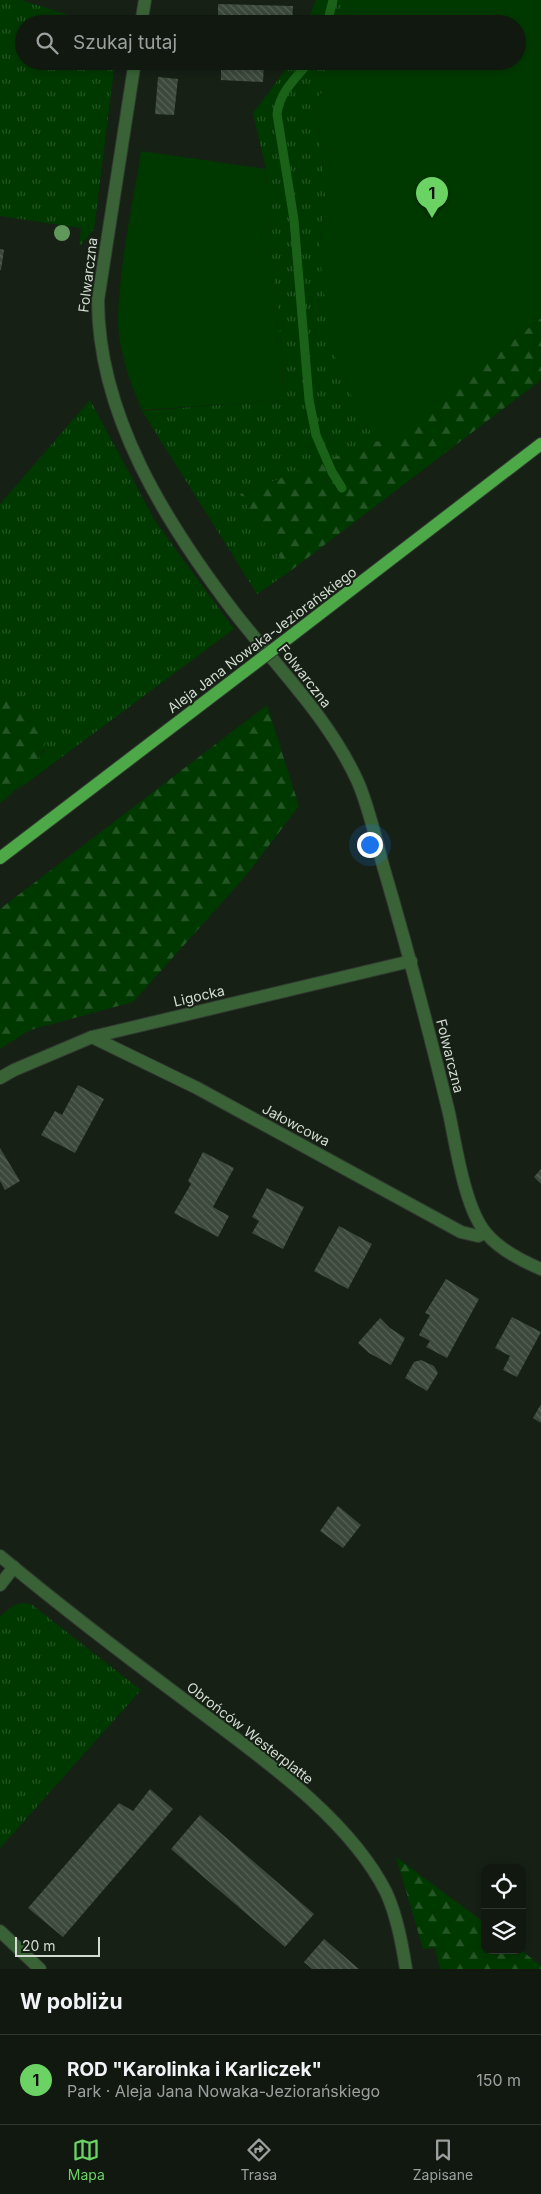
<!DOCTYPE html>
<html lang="pl">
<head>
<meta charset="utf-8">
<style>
	:root { --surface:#101810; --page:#1e251e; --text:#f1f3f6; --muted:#9ca09f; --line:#303730; --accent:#6ad364 }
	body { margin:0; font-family:Inter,sans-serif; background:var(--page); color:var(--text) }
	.controls { position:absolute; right:15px; bottom:15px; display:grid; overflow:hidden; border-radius:10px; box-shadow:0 2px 8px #0003 }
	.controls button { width:45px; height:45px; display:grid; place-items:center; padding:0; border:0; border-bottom:1px solid var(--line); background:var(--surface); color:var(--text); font:25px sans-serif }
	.scale { position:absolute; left:15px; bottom:12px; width:85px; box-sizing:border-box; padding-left:5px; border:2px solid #d4dbd3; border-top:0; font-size:14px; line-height:18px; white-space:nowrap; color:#d4dbd3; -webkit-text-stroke:4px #162015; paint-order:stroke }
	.you { position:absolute; left:369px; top:844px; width:18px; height:18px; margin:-12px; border:4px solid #fff; border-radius:50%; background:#1a73e8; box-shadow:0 0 0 8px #1a73e833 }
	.badge { display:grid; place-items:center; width:32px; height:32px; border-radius:50%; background:var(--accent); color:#111; font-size:16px; font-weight:700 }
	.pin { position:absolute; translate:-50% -41px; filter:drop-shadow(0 1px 2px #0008) }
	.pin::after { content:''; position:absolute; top:26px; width:18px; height:15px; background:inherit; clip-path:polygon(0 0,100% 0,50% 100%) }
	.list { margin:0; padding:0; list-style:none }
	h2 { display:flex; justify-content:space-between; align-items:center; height:65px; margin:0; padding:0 20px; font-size:21px }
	h2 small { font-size:16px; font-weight:400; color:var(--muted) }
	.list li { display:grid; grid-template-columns:32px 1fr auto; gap:15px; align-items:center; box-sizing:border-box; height:90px; padding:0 20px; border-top:1px solid var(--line) }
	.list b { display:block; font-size:19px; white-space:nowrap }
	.list p { margin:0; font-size:16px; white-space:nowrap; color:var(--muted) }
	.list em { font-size:16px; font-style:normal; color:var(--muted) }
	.icon { flex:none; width:28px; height:28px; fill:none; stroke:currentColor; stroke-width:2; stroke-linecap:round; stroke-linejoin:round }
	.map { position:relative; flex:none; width:541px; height:1969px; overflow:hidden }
	.search { position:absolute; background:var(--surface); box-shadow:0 2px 8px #0003; left:15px; right:15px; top:15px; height:55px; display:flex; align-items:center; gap:12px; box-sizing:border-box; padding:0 18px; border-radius:28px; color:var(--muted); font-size:19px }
	.sheet { height:155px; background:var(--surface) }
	nav { display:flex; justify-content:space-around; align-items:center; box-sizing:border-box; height:70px; border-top:1px solid var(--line); background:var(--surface); font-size:14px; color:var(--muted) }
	nav a { display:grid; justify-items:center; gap:2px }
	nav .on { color:var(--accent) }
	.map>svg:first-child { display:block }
	.grass { fill:url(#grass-tufts) }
	.forest { fill:url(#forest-firs) }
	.garden { fill:#003900 }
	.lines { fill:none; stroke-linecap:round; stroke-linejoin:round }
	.stream { stroke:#196217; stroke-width:9 }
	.building { fill:url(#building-back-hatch) }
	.minor-casing { stroke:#313a30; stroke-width:14 }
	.major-casing { stroke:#313a30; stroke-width:14 }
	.minor { stroke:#396336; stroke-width:12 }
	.major { stroke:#4da948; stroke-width:12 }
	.major-bridge-casing { stroke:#313a30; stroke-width:14; stroke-linecap:butt }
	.major-bridge { stroke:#4da948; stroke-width:12 }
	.tree { fill:#61985c }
	.labels { text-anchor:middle; stroke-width:4; stroke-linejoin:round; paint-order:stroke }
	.street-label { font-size:14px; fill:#d4dbd3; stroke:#162015 }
</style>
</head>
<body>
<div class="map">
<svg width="541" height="1969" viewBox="0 0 541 1969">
	<defs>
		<pattern id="grass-tufts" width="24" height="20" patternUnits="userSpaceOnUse" patternTransform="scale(1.25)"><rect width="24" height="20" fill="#003900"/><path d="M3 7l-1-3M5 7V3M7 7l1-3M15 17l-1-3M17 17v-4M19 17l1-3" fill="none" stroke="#245524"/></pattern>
		<pattern id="forest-firs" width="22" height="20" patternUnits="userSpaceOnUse" patternTransform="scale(1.25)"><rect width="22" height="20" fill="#003900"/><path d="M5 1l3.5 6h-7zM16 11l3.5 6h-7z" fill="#245524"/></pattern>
		<pattern id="building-back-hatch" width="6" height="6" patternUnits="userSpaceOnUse" patternTransform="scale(1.25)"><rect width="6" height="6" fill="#3c483b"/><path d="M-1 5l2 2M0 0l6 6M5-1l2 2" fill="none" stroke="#576256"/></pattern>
	</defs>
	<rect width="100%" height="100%" fill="#162015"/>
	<g class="grass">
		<polygon points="0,0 21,0 97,24 24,24 24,61 115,61 94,229 79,247 81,228 0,216"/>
		<polygon points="316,0 350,0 344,24 306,24"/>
		<polygon points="292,61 335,61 328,86 315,100 326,190 319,247 356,407 377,442 240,494 289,572 257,594 142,411 283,400 282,353 269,241 266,169 253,113"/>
		<polygon points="90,400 155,521 234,629 16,791 44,751 35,715 0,697 0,504"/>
		<polygon points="23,1603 31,1604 141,1690 0,1848 0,1616 14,1605"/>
	</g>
	<g class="forest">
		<polygon points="541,318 541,380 289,572 240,494 396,433"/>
		<path d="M0,697L35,715L48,735C40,763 23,786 0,803Z"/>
		<polygon points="267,705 299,806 244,878 133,1002 30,1030 0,1049 0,909"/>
		<polygon points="396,1857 485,1923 485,1950 521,1950 541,1966 541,1969 440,1969 435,1948 423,1949"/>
	</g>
	<g class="garden">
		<polygon points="350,0 541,0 541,318 396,433 377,442 356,407 330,343 319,247 326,190 315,100 328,86 335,61 517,61 517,24 344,24"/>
		<path d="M141,151L266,169L269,241L282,353L283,400L142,410C130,382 118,350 118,318C119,266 133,203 141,151Z"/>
	</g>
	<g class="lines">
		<g class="stream">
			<polyline points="327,24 333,0"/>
			<path d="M310,61C296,78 280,91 277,114L294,220L309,400L316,435L332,472L342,488"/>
		</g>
	</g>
	<g class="building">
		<polygon points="218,4 293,6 292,24 218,24"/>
		<polygon points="191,61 264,61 263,82 221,80 221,69 190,68"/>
		<polygon points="158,77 178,79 174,115 155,114"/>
		<polygon points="0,249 4,250 1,270 0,270"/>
		<polygon points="78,1085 104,1099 75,1153 41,1135 55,1111 62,1115"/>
		<polygon points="0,1148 20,1181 5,1190 0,1181"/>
		<polygon points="203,1152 234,1168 213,1207 229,1216 218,1237 174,1213 191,1184 188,1181"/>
		<polygon points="541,1169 541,1184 534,1177"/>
		<polygon points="267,1188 304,1207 283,1249 252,1233 259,1221 252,1217"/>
		<polygon points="339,1226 372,1244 348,1289 314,1271"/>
		<polygon points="446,1279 479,1299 447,1358 426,1347 430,1341 419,1335 430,1315 425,1313"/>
		<polygon points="512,1317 541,1332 517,1377 503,1370 510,1356 495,1348"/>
		<polygon points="380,1318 390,1328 405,1338 391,1365 369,1353 358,1343"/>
		<polygon points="421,1360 434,1366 438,1373 427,1391 405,1378 414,1362"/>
		<polygon points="541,1404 541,1423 533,1418"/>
		<polygon points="338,1506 361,1525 343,1548 320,1531"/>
		<polygon points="150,1789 173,1809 63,1937 28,1908 119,1803 133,1811"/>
		<polygon points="200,1815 314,1914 285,1947 171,1849"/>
		<polygon points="324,1939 359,1969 312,1969 304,1962"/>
	</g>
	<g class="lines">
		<g class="minor-casing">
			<g id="minor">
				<polyline points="141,24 145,0"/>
				<path d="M135,61L98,300C98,415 166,523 234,612C276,666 328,717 357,780C369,806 376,841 384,869C408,950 429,1031 449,1113C456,1146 465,1209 486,1233C499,1249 522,1261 541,1269"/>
				<polyline points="92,1037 197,1088 461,1232 478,1236 485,1233"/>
				<polyline points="0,1078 14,1070 92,1037 411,961"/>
				<path d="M0,1556C59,1605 120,1652 182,1698C250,1750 347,1814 386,1892C397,1916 402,1944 406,1969"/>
				<polyline points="0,1585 14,1567"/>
				<polyline points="0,1931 40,1969"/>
			</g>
		</g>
		<g class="major-casing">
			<g id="major">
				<polyline points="291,636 541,444"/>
				<polyline points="0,858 245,671"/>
			</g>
		</g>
		<use href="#minor" class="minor"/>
		<use href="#major" class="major"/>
		<g class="major-bridge-casing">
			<polyline id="major-bridge" points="245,671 291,636"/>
		</g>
		<use href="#major-bridge" class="major-bridge"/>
	</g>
	<circle class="tree" cx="62" cy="233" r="8"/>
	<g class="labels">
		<g class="street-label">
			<text transform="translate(88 275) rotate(-83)" y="5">Folwarczna</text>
			<text transform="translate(262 640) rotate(-37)" y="5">Aleja Jana Nowaka-Jeziorańskiego</text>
			<text transform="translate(305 676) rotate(52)" y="5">Folwarczna</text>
			<text transform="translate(199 996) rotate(-13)" y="5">Ligocka</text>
			<text transform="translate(450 1056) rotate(76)" y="5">Folwarczna</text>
			<text transform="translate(296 1125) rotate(28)" y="5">Jałowcowa</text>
			<text transform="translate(250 1733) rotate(38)" y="5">Obrońców Westerplatte</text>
		</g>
	</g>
</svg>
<div class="controls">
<button><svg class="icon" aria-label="locate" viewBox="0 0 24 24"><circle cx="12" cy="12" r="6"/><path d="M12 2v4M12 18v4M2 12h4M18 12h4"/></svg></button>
<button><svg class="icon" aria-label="layers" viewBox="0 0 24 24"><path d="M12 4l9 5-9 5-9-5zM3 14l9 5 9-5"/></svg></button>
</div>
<div class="scale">20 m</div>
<div class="you"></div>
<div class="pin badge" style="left:432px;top:218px">1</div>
<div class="search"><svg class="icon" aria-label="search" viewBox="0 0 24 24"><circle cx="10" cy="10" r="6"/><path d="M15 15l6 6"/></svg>Szukaj tutaj</div>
</div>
<section class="sheet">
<h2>W pobliżu<small></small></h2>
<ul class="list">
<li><span class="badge">1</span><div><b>ROD &quot;Karolinka i Karliczek&quot;</b><p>Park · Aleja Jana Nowaka-Jeziorańskiego</p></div><em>150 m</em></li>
</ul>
</section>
<nav>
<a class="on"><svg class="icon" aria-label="map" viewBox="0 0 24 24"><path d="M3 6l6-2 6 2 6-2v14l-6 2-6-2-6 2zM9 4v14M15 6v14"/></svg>Mapa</a>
<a><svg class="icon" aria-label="directions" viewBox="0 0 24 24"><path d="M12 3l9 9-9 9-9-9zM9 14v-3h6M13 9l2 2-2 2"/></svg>Trasa</a>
<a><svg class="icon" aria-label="saved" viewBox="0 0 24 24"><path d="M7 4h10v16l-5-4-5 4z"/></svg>Zapisane</a>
</nav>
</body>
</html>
